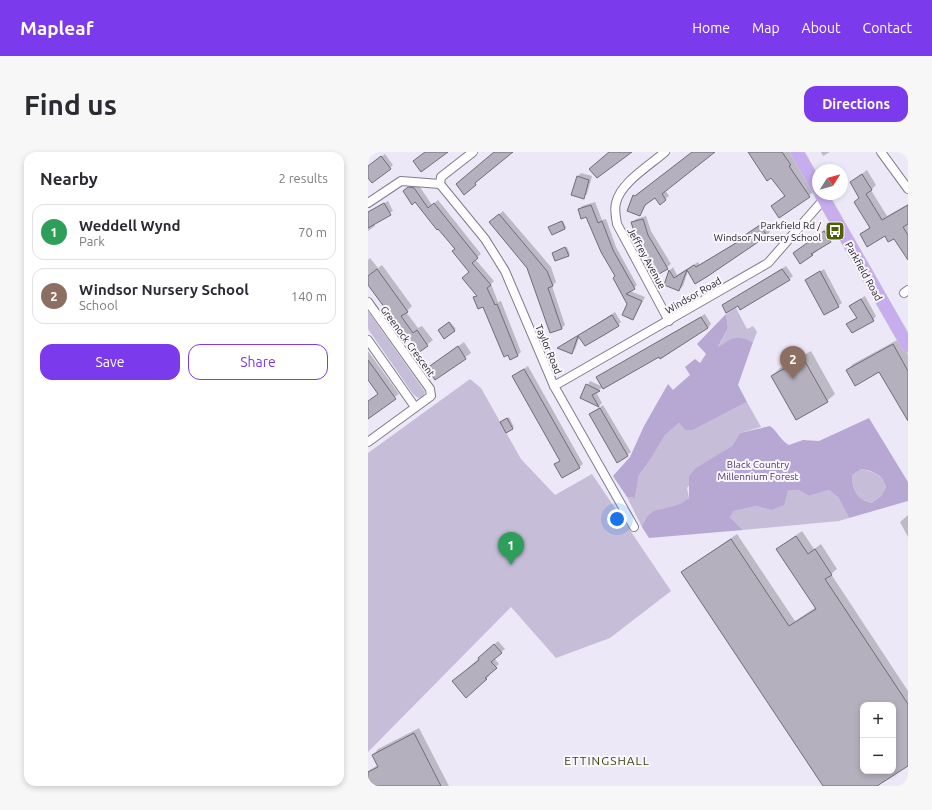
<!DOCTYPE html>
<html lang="en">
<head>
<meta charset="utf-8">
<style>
	:root { --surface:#fff; --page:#f7f7f7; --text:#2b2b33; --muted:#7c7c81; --line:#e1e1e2; --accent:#7c3aed }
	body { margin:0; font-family:Ubuntu,sans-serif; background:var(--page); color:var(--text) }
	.controls { position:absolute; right:12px; bottom:12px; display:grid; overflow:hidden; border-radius:8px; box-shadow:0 2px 6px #0003 }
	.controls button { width:36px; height:36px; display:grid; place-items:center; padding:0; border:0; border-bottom:1px solid var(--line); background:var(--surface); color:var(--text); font:20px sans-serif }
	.compass { position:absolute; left:444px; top:12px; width:36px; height:36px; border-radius:50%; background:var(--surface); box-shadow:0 2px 6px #0003; rotate:53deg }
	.you { position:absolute; left:249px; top:367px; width:14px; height:14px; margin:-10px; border:3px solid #fff; border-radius:50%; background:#1a73e8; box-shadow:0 0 0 6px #1a73e833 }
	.badge { display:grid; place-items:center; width:26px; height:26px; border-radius:50%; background:var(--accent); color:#fff; font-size:13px; font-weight:700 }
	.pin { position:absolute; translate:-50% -33px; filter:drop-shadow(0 1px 2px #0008) }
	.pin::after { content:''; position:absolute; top:21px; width:14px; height:12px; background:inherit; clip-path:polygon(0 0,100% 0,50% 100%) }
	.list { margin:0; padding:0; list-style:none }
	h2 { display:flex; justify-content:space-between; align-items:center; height:52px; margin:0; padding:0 16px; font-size:17px }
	h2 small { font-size:13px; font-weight:400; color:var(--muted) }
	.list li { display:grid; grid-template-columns:26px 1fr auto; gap:12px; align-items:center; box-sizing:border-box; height:56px; margin:0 8px 8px; padding:0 8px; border:1px solid var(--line); border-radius:12px }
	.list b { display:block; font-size:15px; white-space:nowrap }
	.list p { margin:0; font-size:13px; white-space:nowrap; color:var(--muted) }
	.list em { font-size:13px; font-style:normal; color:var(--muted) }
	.actions { display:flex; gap:8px; padding:12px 16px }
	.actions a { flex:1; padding:9px 0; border:1px solid var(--accent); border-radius:12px; text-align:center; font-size:14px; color:var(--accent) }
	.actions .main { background:var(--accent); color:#fff }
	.map { position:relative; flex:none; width:540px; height:634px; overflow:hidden; border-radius:12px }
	header { display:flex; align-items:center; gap:24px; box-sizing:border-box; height:56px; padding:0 20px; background:var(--accent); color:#fff }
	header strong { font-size:19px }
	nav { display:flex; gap:22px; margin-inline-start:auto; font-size:14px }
	.intro { display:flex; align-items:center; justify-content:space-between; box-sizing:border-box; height:96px; padding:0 24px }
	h1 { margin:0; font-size:28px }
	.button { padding:10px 18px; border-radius:12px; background:var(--accent); color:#fff; font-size:14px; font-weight:700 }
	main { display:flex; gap:24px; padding:0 24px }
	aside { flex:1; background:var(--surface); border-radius:12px; box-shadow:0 2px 6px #0003 }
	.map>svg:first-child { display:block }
	.green { fill:#c6bdd8 }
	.forest { fill:#b7a7d3; fill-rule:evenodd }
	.shadow { fill:#0003; fill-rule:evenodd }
	.building { fill:#b4b0bd; stroke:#716c79; fill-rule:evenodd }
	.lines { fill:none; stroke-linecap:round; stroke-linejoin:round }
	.street-casing { stroke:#817c89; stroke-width:10 }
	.primary-casing { stroke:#cfcecf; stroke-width:14 }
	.street { stroke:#fff; stroke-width:8 }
	.primary { stroke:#c8adee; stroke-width:13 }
	.labels { text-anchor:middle; stroke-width:4; stroke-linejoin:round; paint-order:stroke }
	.poi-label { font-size:10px; fill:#232126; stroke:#f9f7fd; text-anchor:end }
	.street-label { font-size:10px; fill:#232126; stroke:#f9f7fd }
	.park-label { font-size:10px; fill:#4b346c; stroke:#f9f7fd }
	.quarter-label { font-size:12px; letter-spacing:1px; fill:#37440a; stroke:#f9f7fd }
</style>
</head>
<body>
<header>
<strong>Mapleaf</strong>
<nav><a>Home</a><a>Map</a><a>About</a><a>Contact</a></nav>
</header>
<div class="intro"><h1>Find us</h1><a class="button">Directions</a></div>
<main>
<aside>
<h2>Nearby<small>2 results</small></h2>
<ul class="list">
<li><span class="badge" style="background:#2e9e5b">1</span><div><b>Weddell Wynd</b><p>Park</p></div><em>70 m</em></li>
<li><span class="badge" style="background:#8d6e63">2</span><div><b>Windsor Nursery School</b><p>School</p></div><em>140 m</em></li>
</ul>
<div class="actions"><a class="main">Save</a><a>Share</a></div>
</aside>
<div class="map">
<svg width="540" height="634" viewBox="0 0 540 634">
	<rect width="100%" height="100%" fill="#ede8f7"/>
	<g class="green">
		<path d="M368,156L379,177L385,174L389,180L385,190C368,184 365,185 350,196L360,176L358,162Z"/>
		<polygon points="0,159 57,240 55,245 50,246 45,242 0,177"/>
		<polygon points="102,227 113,236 153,307 187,343 224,322 303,439 242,486 188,506 143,455 0,600 0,301"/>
		<polygon points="379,250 393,275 372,281 364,294 347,305 319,336 321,346 314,353 293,357 277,367 274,375 259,345 267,346 271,323 284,305 297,283 311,271 317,278 325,278"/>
		<path d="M493,317C506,320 514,322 518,335L513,344L504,351C489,348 484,337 484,323Z"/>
		<polygon points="420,338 430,338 441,344 461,338 470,345 481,366 471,369 375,378 362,365 366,359 388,354 403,358"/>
	</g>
	<g class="forest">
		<path d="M358,162L360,176L350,195C367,185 366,183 385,190L370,233L379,250L325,278H317L311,271L297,283L284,305L271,323L267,346L259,345L245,324L262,305L276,274L300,232L305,238L322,223L317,215L327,207L332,211L338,202L329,192Z"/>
		<path d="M501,266L540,330V349L481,366L470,345L461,338L441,344L430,338H420L416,353L403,358L388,354L366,359L362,365L375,378L281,386L274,375C282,349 304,362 321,346V324L328,316L364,294L372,281L402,274C410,280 412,288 421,293L435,288L451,289ZM493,317C506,319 514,322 518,335L513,344L504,351C489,348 484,337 484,323Z"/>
	</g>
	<g class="shadow">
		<polygon points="325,0 345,0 297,38 301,44 297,47 287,45 279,50 272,63 266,44"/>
		<polygon points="381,0 425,0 448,38 412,65 404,54 417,43 403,24"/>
		<polygon points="453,0 462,0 455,4"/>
		<polygon points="17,2 25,13 22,16 0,24 0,14"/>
		<polygon points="499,18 508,33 503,38 519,64 540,52 540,106 527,85 493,82 502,75 487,50 492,45 483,30"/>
		<polygon points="213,21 224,24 219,42 215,45 210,24"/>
		<polygon points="45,32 50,32 64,53 70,48 113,102 107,107 126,129 123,132 130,150 133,149 153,200 150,203 142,206 116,154 106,146 109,143 102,120 88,97 48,49 36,39"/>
		<polygon points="20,49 25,59 6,71 7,74 0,79 0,60"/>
		<polygon points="227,50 234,68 238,67 248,95 269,133 262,139 277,145 265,167 248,124 219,64 211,58 214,54"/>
		<polygon points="135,59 183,115 188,130 184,134 197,173 194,176 183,180 159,115 126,67"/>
		<polygon points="278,64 283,79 303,112 290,122 264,71 268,67"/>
		<polygon points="195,69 198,75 197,77 183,74"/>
		<polygon points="396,70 402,80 399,83 327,130 320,119 315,134 311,138 297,132 302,118 305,115 309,123 330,110 332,113 378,84 381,80"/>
		<polygon points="459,76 465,86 462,89 444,103 426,101"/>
		<polygon points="199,95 202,102 200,103 185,101"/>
		<polygon points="2,106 10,116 14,113 44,154 38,160 50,176 54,174 65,188 50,200 0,131 0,108"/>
		<polygon points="418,114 425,124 421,127 371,153 355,153"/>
		<polygon points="456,117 474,151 470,154 438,128"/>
		<polygon points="497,144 508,164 505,168 480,172 489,165 486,151"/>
		<polygon points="247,160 253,170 250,173 212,184 207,197 204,201 191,196"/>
		<polygon points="337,162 343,172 340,176 292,205 291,204 230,225"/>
		<polygon points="82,170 88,177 86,178 72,177"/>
		<polygon points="531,187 540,203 540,267 511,219 479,218 485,212"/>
		<polygon points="96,190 103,201 68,227 60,216"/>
		<polygon points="0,199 31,242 0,264 0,250 11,241 0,226"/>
		<polygon points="443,199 467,242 459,249 404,224 412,216"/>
		<polygon points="160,214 215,312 211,315 188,312 193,308 145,224"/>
		<polygon points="222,229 235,235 228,240 234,251 231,254 213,246"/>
		<polygon points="235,253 263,300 259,303 222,262"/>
		<polygon points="141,265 146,275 144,276 135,268"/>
		<polygon points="540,363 540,385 532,370"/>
		<path d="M434,379L446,397L453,392L469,417L463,422L540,539V613L507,634H456L314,420L369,382L427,469L448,455L409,397ZM495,553H525V619H495Z"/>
		<polygon points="130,489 137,497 126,506 131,512 120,522 122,523 118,527 89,526"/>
		<polygon points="51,576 81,634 0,634 0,619 10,613 5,603 10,597"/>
	</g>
	<g class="building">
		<polygon points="57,0 80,0 53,20 45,9"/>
		<polygon points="126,0 145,0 107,31 108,33 96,43 88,32"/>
		<polygon points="241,0 264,0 229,26 221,17"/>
		<polygon points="324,0 347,0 294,42 298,48 292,53 287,46 277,53 272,64 259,59 265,43 267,44"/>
		<polygon points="380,0 414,0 423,13 421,14 442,45 411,66 403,54 417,44 403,26 399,29"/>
		<polygon points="13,4 23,17 4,31 0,26 0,14"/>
		<polygon points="494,22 504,38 498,42 514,68 540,53 540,72 535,75 540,83 540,108 526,87 520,90 517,84 499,95 492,82 502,76 486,50 491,46 482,30"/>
		<polygon points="209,24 221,28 216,47 203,43"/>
		<polygon points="40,35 46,36 60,56 66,51 110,106 104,111 123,133 119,136 127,153 129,152 150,204 142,208 140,203 136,205 115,155 110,157 105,145 109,144 94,126 101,120 84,99 87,97 70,77 69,78 47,50 44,53 35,39"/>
		<polygon points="16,51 23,63 0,76 0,60"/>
		<polygon points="223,53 230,71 234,69 245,98 267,137 258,142 274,149 265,168 254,163 259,152 245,126 247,124 233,100 218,65 213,67 210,57"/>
		<polygon points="131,62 179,119 185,134 180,136 194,177 182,181 159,116 121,70"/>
		<polygon points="275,67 280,83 300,117 289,123 269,89 263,70"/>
		<polygon points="194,69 197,77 184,83 180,75"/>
		<polygon points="392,73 399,84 340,124 327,132 319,118 311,139 296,133 301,118 306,126 326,113 328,115 378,85 377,83"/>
		<polygon points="456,79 463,90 443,102 445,103 432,112 425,101"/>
		<polygon points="197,95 201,104 187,109 184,101"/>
		<polygon points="9,117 40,160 33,164 45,181 49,178 60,194 50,201 0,133 0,124"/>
		<polygon points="414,117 422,128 372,158 370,154 358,161 354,153"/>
		<polygon points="452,119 471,155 456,163 437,128"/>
		<polygon points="493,147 506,169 484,181 478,172 489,166 481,154"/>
		<polygon points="244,163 251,174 236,183 217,194 210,184 204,202 189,196"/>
		<polygon points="333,165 340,176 292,207 291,205 235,237 228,225"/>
		<polygon points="81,170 87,179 76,187 70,178"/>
		<polygon points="525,192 540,219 540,269 511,220 487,234 478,218"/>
		<polygon points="90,194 98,207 67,228 59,216"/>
		<polygon points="435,206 460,250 428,268 403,224"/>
		<polygon points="0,208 28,247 0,267 0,249 10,242 0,228"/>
		<polygon points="156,217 212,316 194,326 186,312 192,309 144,224"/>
		<polygon points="218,232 232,239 224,243 231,255 212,246"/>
		<polygon points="232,256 260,304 249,311 221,262"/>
		<polygon points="139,266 145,277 138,281 132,270"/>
		<path d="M428,384L440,402L447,397L464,423L457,427L540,552V614L509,634H455L313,420L363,387L421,474L448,457L408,397ZM495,553H525V619H495Z"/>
		<polygon points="126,492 134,501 123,510 129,516 117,526 119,527 98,546 84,529 111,508 110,506"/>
		<polygon points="46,581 73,634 0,634 0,620 10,615 4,603"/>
	</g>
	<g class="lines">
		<g class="street-casing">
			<g id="street">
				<path d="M297,0C282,13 252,31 248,51C246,58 248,65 249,72L301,169"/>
				<polyline points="513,0 540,37"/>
				<polyline points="72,32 117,87 137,119 186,234 266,375"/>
				<polyline points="72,32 73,25 105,0"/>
				<polyline points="0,51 33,29 72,32"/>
				<polyline points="536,141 540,138"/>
				<polyline points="0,150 62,237 63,244 0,290"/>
				<polyline points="0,188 47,255"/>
				<polyline points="186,234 400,111 456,47"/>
			</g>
		</g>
		<g class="primary-casing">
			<g id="primary">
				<polyline points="429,0 450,37"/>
				<polyline points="453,42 540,194"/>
			</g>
		</g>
		<use href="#street" class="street"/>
		<use href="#primary" class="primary"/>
	</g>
	<defs>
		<g id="bus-square" transform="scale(1)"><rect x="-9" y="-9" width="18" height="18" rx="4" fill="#4e5f04" stroke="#f9f7fd"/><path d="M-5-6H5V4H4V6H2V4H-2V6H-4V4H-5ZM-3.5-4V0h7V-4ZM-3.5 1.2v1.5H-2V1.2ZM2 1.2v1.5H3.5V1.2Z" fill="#fff"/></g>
	</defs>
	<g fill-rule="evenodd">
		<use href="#bus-square" x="467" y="79"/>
	</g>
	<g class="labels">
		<g class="poi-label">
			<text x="453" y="77">Parkfield Rd /<tspan x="453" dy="12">Windsor Nursery School</tspan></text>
		</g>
		<g class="street-label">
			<text transform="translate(279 106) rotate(61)" y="4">Jeffrey Avenue</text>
			<text transform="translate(496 119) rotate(61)" y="4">Parkfield Road</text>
			<text transform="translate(325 143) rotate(-30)" y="4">Windsor Road</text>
			<text transform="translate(40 189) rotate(54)" y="4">Greenock Crescent</text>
			<text transform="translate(181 197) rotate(67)" y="4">Taylor Road</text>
		</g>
		<g class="park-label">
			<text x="390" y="316">Black Country<tspan x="390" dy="12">Millennium Forest</tspan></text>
		</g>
		<g class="quarter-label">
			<text x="239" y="613">ETTINGSHALL</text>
		</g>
	</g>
</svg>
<div class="controls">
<button>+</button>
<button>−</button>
</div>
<svg class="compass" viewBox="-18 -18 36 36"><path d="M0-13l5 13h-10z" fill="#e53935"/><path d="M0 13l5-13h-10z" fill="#7c7c81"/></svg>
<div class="you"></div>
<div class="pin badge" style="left:143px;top:413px;background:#2e9e5b">1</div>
<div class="pin badge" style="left:425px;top:227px;background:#8d6e63">2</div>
</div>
</main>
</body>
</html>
